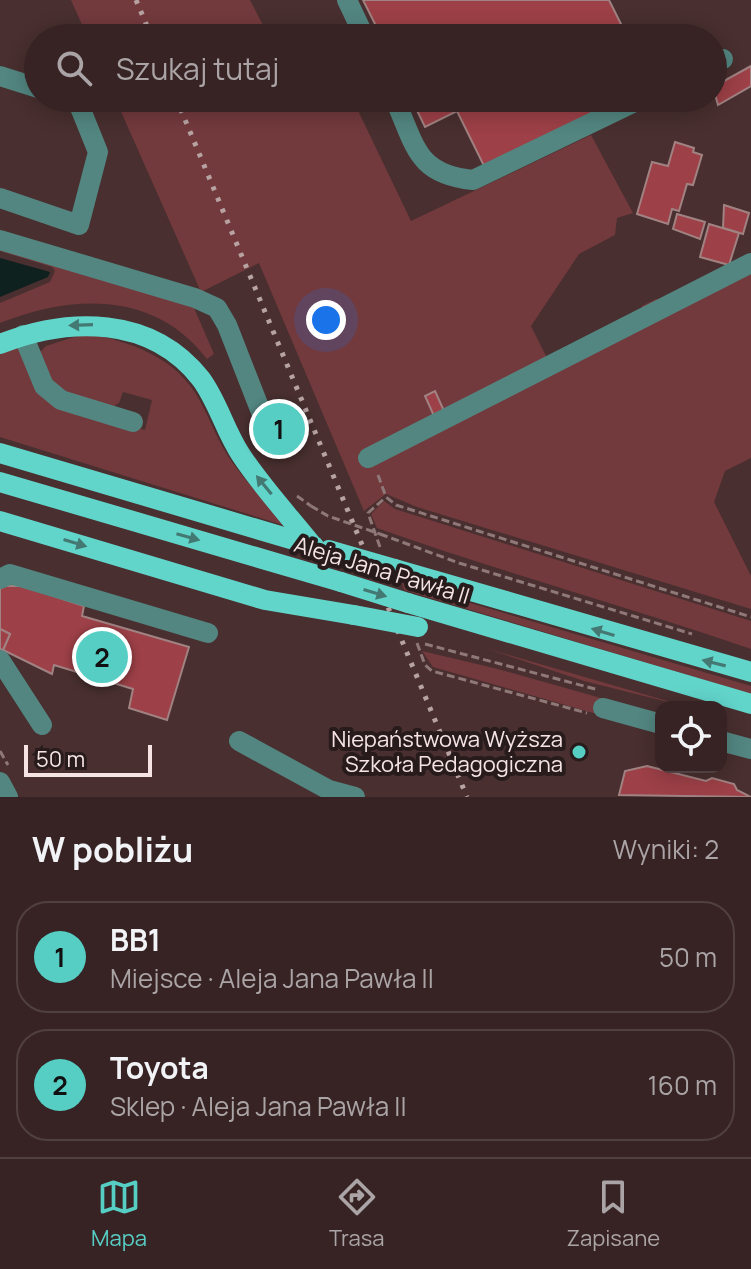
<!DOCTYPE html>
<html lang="pl">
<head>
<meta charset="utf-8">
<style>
	:root { --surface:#372323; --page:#422f30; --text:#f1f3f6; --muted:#aaa4a6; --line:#514041; --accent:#56cec4 }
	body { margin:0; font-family:Manrope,sans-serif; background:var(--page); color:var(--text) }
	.controls { position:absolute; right:24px; bottom:24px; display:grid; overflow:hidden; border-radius:16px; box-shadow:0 4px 20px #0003 }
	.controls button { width:72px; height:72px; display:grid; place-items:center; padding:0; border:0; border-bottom:2px solid var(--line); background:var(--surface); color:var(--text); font:40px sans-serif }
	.scale { position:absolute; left:24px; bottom:20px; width:128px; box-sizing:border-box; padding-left:8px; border:4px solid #f6e4e4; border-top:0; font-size:22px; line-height:28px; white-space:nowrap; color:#f6e4e4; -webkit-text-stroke:6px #271b1b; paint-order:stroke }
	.you { position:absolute; left:326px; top:320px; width:28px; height:28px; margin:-20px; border:6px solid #fff; border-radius:50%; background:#1a73e8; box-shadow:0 0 0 12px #1a73e833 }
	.badge { display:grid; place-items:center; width:52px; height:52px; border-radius:50%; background:var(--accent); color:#111; font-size:26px; font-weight:700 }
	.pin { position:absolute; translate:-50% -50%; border:4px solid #fff; box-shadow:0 2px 8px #0006 }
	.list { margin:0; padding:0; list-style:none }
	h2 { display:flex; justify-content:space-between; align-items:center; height:104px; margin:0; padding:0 32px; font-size:34px }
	h2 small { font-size:26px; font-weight:400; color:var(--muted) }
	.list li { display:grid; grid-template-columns:52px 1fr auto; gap:24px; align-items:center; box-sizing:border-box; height:112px; margin:0 16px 16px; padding:0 16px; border:2px solid var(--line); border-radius:32px }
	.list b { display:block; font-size:30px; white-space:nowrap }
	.list p { margin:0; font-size:26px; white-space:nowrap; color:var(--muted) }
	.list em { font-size:26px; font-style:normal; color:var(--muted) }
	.icon { flex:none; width:44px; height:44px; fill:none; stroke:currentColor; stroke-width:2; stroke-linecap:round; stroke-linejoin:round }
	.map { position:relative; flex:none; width:751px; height:797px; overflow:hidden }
	.search { position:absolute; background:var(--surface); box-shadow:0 4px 20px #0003; left:24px; right:24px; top:24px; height:88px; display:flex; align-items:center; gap:20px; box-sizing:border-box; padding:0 28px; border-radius:44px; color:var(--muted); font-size:30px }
	.sheet { height:360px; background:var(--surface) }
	nav { display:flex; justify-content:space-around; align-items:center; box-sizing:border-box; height:112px; border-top:2px solid var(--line); background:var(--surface); font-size:22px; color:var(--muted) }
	nav a { display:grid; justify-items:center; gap:4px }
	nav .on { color:var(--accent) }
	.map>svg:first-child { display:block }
	.green { fill:#733a3d }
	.water { fill:#0e211f }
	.building { fill:#9d4047; stroke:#a18282; stroke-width:2 }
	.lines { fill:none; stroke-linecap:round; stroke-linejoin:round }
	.path { stroke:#8f7878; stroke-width:3; stroke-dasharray:8 4; stroke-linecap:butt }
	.minor { stroke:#538681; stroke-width:20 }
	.major { stroke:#62d5cb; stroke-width:20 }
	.rail { stroke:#b8a3a3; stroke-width:5; stroke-dasharray:4 8; stroke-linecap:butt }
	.path-bridge { stroke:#8f7878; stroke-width:3; stroke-dasharray:8 4; stroke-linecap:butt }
	.major-bridge { stroke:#62d5cb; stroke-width:20 }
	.oneway { fill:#447873 }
	.poi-dot { fill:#56cec4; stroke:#271b1b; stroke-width:3 }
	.labels { text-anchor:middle; stroke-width:8; stroke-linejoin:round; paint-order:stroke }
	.street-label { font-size:22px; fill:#f6e4e4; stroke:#271b1b }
	.poi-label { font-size:22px; fill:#f6e4e4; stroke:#271b1b; text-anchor:end }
</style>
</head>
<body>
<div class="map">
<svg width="751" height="797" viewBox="0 0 751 797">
	<rect width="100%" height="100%" fill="#492f2f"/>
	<g class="green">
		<polygon points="71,0 250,0 266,31 282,38 88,38"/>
		<polygon points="115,98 352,98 411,221 591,135 633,213 617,218 615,235 579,254 531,326 548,360 642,315 642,306 656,299 662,301 751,273 751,458 725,471 714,502 751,576 751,609 417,507 386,494 364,511 259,263 201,292"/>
		<path d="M0,244L191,301L214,354L207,359C155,291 73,294 0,323V303L50,282L55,271L52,267L0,251Z"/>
		<path d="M86,333C131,342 177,357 200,401C210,419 217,439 228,456C247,485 270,507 296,529L0,437V352L18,348L65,407L145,430L152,400L123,392L119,403L111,408L53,387L40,352L46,346Z"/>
		<path d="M384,501L395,509L751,621V649C627,606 501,572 377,528L371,514Z"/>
		<polygon points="402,583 751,686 751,694 404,590"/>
		<polygon points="485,648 688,707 584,681"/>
		<polygon points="422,651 498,669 661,715 597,714 433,667"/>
	</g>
	<polygon class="water" points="0,258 50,272 48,277 0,297"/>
	<g class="building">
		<polygon points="363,0 609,0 628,38 382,38"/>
		<polygon points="751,66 751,86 718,105 713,87"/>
		<polygon points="411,98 633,98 486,170 457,111 425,127"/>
		<polygon points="694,98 707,98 689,108 686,102"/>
		<polygon points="675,142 694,148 693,152 702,155 693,185 687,184 679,211 672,209 668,224 637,214 652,162 668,166"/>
		<polygon points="724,205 749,213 743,234 723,228"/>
		<polygon points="677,214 705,222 700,239 673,229"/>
		<polygon points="709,224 739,233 729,265 700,257"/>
		<polygon points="435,391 444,411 434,416 425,396"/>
		<polygon points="282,420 287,434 275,438 270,424"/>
		<polygon points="4,586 23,586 84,606 82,616 189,647 167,720 129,708 133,689 54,665 52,674 3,650 10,634 0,629 0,589"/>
		<polygon points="0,629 10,634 3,650 0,649"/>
		<polygon points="647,766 706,781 712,778 734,784 737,790 751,797 619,795 625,771"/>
	</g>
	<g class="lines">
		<g class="path">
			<polyline points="378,475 386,497 396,505 751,617"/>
			<polyline points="297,496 311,506"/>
			<polyline points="380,534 459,563 692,634"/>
			<polyline points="380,547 368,513 386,497"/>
			<polyline points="417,643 425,665 432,671 587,713"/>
			<polyline points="425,644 599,690"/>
			<polyline points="0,751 8,765"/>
		</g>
		<g class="minor">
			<polyline points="347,0 365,38"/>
			<polyline points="713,64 723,59"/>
			<polyline points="0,76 38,88"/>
			<path d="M394,98C416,145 415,174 473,180L643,98"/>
			<polyline points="0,198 79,225 98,152 77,100 72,98"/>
			<polyline points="0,240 195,298 217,308 227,325 261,412"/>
			<polyline points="23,335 44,386 61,400 133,422"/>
			<polyline points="368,458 751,263"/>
			<polyline points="0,579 10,574 208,633"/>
			<polyline points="0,660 42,725"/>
			<polyline points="603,708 661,724"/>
			<polyline points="239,741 329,790 355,797"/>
			<polyline points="721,741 751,749"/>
			<polyline points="0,782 8,797"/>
		</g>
		<g class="major">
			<path d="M0,344C68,317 151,315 201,379C218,402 225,431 241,455C262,487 289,516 313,546"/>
			<polyline points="0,453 314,546"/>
			<polyline points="0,482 341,582"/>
			<polyline points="0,521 265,600 354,615"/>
			<polyline points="395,569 751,672"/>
			<polyline points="408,603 751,704"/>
		</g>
		<g class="rail">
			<polyline points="136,0 152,38"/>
			<polyline points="176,98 467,797"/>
		</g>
		<polyline class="path-bridge" points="311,506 328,516 380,534"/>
		<g class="major-bridge">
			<polyline points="329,550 395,569"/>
			<polyline points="341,582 408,603"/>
			<polyline points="354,615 418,627"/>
		</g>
	</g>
	<defs><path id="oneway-solid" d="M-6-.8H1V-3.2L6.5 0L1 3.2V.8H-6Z" transform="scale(2)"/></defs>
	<g class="oneway">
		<use href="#oneway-solid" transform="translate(81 325) rotate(178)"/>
		<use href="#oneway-solid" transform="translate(264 485) rotate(-129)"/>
		<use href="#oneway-solid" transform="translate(188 537) rotate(16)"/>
		<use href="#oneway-solid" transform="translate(75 543) rotate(17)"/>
		<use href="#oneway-solid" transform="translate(375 593) rotate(17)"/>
		<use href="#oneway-solid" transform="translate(603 632) rotate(-163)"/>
		<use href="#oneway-solid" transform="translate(714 663) rotate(-166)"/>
	</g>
	<circle class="poi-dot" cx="579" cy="752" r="8"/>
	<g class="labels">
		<g class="street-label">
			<text transform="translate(382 570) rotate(17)" y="8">Aleja Jana Pawła II</text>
		</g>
		<g class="poi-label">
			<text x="563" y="747">Niepaństwowa Wyższa<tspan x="563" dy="25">Szkoła Pedagogiczna</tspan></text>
		</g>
	</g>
</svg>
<div class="controls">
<button><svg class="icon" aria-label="locate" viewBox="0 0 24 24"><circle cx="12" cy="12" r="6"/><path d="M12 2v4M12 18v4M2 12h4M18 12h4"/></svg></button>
</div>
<div class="scale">50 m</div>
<div class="you"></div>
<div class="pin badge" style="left:279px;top:429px">1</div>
<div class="pin badge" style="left:102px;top:657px">2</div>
<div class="search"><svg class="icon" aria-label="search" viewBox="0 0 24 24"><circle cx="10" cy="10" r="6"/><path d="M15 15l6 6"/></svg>Szukaj tutaj</div>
</div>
<section class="sheet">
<h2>W pobliżu<small>Wyniki: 2</small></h2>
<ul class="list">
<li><span class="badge">1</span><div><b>BB1</b><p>Miejsce · Aleja Jana Pawła II</p></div><em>50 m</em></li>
<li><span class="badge">2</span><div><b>Toyota</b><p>Sklep · Aleja Jana Pawła II</p></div><em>160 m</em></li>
</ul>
</section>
<nav>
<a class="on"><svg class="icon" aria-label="map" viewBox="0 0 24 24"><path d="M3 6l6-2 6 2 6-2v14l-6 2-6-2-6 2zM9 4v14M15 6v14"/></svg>Mapa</a>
<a><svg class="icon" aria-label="directions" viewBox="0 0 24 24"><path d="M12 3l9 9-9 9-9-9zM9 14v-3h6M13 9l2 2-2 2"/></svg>Trasa</a>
<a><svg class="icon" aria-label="saved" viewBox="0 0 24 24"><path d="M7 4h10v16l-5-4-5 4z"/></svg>Zapisane</a>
</nav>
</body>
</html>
